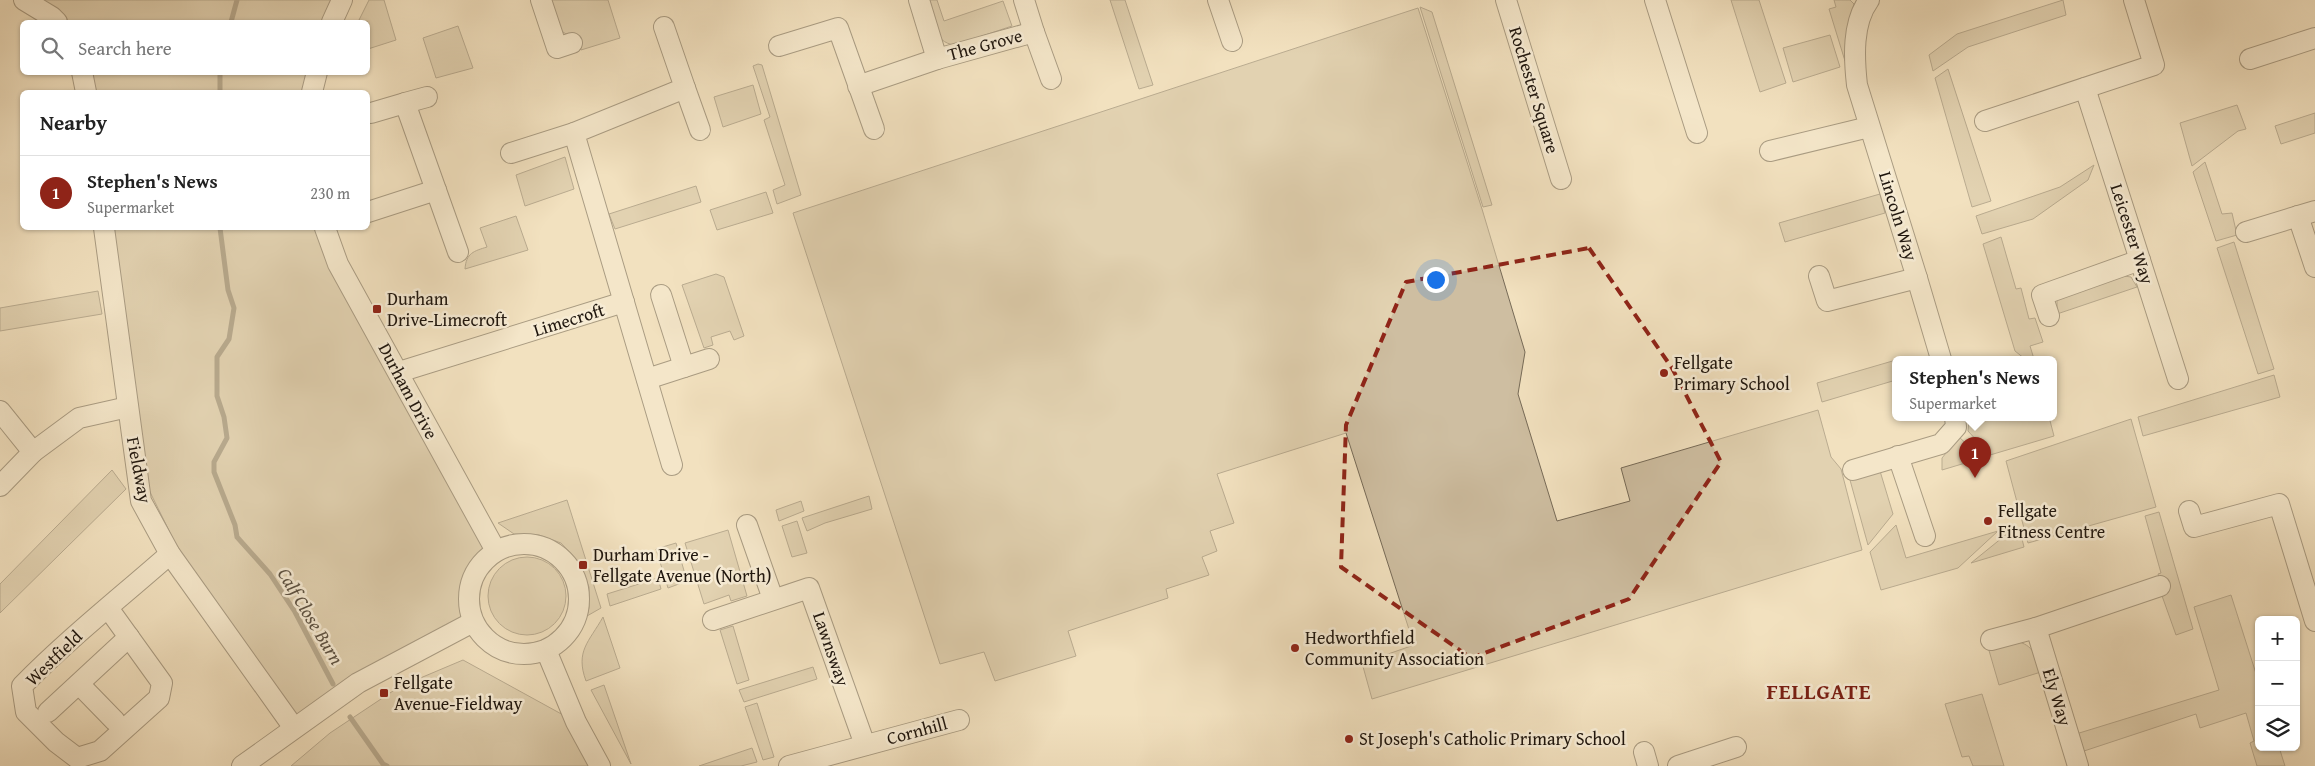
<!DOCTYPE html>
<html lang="en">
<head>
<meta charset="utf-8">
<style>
	:root { --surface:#fff; --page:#f2f2f2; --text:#222; --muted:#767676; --line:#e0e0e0; --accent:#8f2418 }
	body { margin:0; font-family:"Gentium Book Plus",serif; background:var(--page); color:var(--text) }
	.controls { position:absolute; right:15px; bottom:15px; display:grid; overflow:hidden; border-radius:8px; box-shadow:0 1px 4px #0004 }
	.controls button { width:45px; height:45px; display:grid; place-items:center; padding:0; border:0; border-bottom:1px solid var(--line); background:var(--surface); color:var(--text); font:25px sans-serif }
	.you { position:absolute; left:1435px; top:279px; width:18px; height:18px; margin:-12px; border:4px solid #fff; border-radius:50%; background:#1a73e8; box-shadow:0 0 0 8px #1a73e833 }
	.badge { display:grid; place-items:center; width:32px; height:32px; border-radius:50%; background:var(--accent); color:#fff; font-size:16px; font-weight:700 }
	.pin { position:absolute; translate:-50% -41px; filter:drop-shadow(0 1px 2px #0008) }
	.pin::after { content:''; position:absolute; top:26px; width:18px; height:15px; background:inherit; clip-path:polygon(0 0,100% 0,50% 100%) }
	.popup { position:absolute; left:1892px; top:356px; width:165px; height:65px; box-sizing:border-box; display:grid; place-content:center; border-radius:8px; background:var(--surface); filter:drop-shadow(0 1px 4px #0005); font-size:16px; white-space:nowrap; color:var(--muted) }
	.popup b { font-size:19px; color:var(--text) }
	.popup::after { content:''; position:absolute; left:50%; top:100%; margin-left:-10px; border:10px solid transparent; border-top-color:var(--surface) }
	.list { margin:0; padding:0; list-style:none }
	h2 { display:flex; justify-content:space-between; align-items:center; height:65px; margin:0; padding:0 20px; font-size:21px }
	h2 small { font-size:16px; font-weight:400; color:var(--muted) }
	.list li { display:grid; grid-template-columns:32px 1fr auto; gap:15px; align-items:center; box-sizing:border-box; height:75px; padding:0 20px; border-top:1px solid var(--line) }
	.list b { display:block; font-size:19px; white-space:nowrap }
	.list p { margin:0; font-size:16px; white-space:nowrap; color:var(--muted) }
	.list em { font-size:16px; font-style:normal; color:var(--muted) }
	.icon { flex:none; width:28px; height:28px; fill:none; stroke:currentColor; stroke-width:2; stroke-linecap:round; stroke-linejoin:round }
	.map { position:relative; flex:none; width:2315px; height:766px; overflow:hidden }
	.search { position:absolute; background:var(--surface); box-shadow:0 1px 4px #0004; left:20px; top:20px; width:350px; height:55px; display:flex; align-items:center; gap:12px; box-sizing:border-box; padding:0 18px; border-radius:8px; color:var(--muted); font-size:19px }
	.panel { position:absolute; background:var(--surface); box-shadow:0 1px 4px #0004; left:20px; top:90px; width:350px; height:140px; border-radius:8px }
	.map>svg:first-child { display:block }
	.green { fill:#cebea1; stroke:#766a57 }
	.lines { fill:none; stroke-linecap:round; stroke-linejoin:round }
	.stream { stroke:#726653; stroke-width:5 }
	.street-casing { stroke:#53483a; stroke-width:22 }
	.street { stroke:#f7ecd5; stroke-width:20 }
	.marked { fill:none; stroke:#8f2418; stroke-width:4; stroke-dasharray:10 6; stroke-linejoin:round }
	.poi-dot { fill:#8f2418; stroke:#f7ecd5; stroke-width:2 }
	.labels { text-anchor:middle; stroke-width:5; stroke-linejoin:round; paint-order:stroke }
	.street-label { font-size:18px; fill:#1e150d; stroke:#f7ecd5 }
	.poi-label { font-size:18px; fill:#1e150d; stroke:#f7ecd5; text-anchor:start }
	.water-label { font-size:19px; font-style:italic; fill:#5d5242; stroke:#f7ecd5 }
	.district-label { font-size:22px; font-weight:bold; letter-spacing:1px; fill:#7a1f14; stroke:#f7ecd5 }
</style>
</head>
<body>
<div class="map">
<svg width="2315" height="766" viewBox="0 0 2315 766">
	<rect width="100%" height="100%" fill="#f2e1bf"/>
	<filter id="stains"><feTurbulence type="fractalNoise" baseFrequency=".004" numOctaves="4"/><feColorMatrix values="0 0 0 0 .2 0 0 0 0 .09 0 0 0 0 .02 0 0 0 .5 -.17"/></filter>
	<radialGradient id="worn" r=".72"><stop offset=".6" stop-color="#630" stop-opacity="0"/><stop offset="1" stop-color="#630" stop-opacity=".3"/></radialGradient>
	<g class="green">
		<polygon points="41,0 342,0 332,22 68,22 58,10"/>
		<polygon points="369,0 384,0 396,40 368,49 368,22 358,22"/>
		<polygon points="549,0 608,0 620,38 581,50 575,35 566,34 557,28"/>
		<path d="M926,0H937L944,21L1003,1L1012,26L955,45C933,43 931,18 926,0Z"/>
		<polygon points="1110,0 1125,0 1153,85 1139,89"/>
		<polygon points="1731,0 1759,0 1786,83 1760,92"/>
		<polygon points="1834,0 1850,0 1854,4 1847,30 1845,61 1829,9 1836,7"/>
		<polygon points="2063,0 2066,15 1968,47 1933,71 1929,55 1957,34"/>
		<polygon points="1420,7 1432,12 1492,205 1483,207"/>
		<polygon points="1418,8 1482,209 1525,352 1518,394 1557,521 1630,501 1621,468 1818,410 1831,457 1841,469 1862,550 1372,699 1362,663 1414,645 1346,433 1217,474 1234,523 1210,531 1217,551 1202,557 1209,575 1166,589 1168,598 1068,631 1076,656 995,681 984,652 940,664 793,213"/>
		<polygon points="458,26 473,68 436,78 423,38"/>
		<polygon points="1830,35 1840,67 1793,82 1783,48"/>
		<polygon points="758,64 762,65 801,195 777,204 773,190 785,185 764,120 770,117 753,66"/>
		<polygon points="1948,69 1991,201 1972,207 1935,78"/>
		<polygon points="91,73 317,73 312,92 94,92"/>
		<polygon points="753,85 761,114 723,127 714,97"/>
		<polygon points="2237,105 2246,129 2238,131 2192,166 2180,123"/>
		<polygon points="2315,113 2315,133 2281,144 2275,126"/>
		<polygon points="565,157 574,189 525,206 516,175"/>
		<polygon points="2205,162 2222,214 2232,213 2237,235 2216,241 2193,172"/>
		<polygon points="2094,165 2088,180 2033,219 1982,234 1976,216 2060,187"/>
		<polygon points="696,186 701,202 615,229 609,214"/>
		<polygon points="766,192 773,213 717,230 710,210"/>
		<polygon points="1880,194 1885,213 1785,242 1779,223"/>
		<path d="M516,216L528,250L465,269C466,253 474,251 487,247L480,228Z"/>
		<path d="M112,228H325L496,551C470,573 463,589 473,622L294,728L189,571L149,490Z"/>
		<polygon points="2001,237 2016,289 2021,288 2029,319 2035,318 2043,342 2030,346 2034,359 2025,359 2015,351 1983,244"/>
		<polygon points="2234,242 2274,369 2258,374 2217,248"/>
		<polygon points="716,274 724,277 744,336 734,340 730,331 711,337 713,345 704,348 682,285"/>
		<polygon points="2117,275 2131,277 2137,287 2057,314 2057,298"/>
		<polygon points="98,291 102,314 0,331 0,308"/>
		<polygon points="1896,360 1896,380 1822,402 1817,383"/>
		<polygon points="2274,375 2280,397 2143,436 2138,417"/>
		<polygon points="1982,417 2049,417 2054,436 1990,455 1968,431 1969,420"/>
		<polygon points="2131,419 2156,507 2028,543 2006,461"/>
		<polygon points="1959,437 1982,458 1942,470 1942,458"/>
		<polygon points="112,470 126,489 0,613 0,584"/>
		<polygon points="1880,471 1893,514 1868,545 1850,480"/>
		<polygon points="869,496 872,509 825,523 807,531 802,518"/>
		<polygon points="567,500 601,608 587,616 589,608 589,587 578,561 561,543 539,535 514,534 498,523"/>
		<polygon points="801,501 804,511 779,521 776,510"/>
		<polygon points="2159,512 2193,629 2176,635 2161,593 2164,592 2158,574 2161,573 2145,516"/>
		<polygon points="797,521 807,553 792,557 782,526"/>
		<polygon points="1896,525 1906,558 1998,531 1958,568 1881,590 1870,552"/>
		<polygon points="2013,529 2020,531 2024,547 1971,563"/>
		<polygon points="728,530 747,596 731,601 729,595 704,604 685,543"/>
		<polygon points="676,543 687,581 668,588 656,549"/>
		<circle cx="527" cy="596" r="39"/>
		<polygon points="658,578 661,589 610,606 607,594"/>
		<polygon points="2231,595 2259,683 2259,747 2279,747 2285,766 2257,766 2250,743 2254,741 2246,713 2200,728 2196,714 2081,752 2076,734 2219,690 2194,607"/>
		<path d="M603,617L620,668L586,681C575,651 589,642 603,617Z"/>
		<polygon points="733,626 749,680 737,684 720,630"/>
		<path d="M2011,640C2034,644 2034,653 2041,672L1999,685L1988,647Z"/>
		<polygon points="463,660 576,722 600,766 291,766 330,733 399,687"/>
		<polygon points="813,667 817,679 744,702 739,690"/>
		<polygon points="604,685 631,764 591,690"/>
		<polygon points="1982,694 2004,766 1973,766 1969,756 1962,757 1945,704"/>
		<polygon points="757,703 774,757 763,760 745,707"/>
		<polygon points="752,748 757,762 741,766 699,766"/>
	</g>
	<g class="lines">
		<g class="stream">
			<polyline points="231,22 237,0"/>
			<polyline points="220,72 220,92"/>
			<polyline points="220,228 228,290 234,308 229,339 217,357 217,396 224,417 227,438 214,462 214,472 235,525 237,537 270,574 295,612 333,684"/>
			<polyline points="350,717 383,764 387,766"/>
		</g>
		<g class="street-casing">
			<g id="street">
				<polyline points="24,0 52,17 57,22"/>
				<polyline points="541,0 557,48 572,43"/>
				<polyline points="919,0 937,59 1034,32 1051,79"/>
				<polyline points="1024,0 1034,32"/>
				<polyline points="1218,0 1232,41"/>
				<polyline points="1506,0 1561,179"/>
				<polyline points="1655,0 1697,133"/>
				<polyline points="332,22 342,0"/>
				<polyline points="664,27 685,88 574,133 672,465"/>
				<polyline points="779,46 838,28 874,129"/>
				<polyline points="2250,59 2315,38"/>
				<polyline points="82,72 86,92"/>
				<polyline points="858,86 937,59"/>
				<polyline points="685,88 700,130"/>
				<polyline points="2085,88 2178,379"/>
				<polyline points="312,92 317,72"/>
				<polyline points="405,103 427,97"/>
				<polyline points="371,113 405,103 458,252"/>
				<polyline points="1985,121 2154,65 2134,0"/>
				<polyline points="1770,151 1869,127"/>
				<polyline points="511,153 574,133"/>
				<polyline points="368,212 436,190"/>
				<polyline points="2298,216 2315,267"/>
				<polyline points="104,228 141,501 170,554 294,728"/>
				<polyline points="325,228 338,264 496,551"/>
				<polyline points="2246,232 2315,211"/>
				<path d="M1819,276L1827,301L1917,278L1857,85C1854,58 1852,23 1869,0"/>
				<polyline points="1917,278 1941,359"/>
				<polyline points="661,295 684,367"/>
				<polyline points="2049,316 2042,295 2140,260"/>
				<polyline points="399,372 624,302"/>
				<polyline points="647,379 709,359"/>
				<polyline points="0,411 33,452"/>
				<polyline points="1898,456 1925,536"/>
				<polyline points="1853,470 1941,444 1956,427 1955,417"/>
				<polyline points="0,486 33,452 79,418 128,407"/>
				<polyline points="2189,511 2194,527 2279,504 2315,621"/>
				<polyline points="747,525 773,599"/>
				<circle cx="524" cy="599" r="55"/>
				<path d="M108,608L162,683L159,698L100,751L77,758L56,742L26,712L22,686C68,639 120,598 170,554"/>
				<polyline points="713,620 809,588 865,745"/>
				<polyline points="1991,640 2036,628"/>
				<polyline points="546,650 576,722 600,766"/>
				<polyline points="79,684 115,721"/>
				<polyline points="48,712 129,637"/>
				<polyline points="1644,752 1648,766"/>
				<polyline points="242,766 358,683 473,622"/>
				<polyline points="789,766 959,720"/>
				<polyline points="1678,766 1736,747"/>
				<polyline points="2078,766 2036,628 2160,586"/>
			</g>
		</g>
		<use href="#street" class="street"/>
	</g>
	<path d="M0 0H2315V766H0ZM1589,248L1672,368L1721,462L1629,599L1471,658L1341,567L1346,425L1406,282Z" fill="#f2e1bf" fill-opacity=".55" fill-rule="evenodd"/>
	<path class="marked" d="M1589,248L1672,368L1721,462L1629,599L1471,658L1341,567L1346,425L1406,282Z"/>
	<g class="poi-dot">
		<rect x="372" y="304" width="10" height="10" rx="2.5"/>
		<circle cx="1664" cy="373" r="5"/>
		<circle cx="1988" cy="521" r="5"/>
		<rect x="578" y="560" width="10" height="10" rx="2.5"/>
		<circle cx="1295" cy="648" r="5"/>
		<rect x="379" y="688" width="10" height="10" rx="2.5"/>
		<circle cx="1349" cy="739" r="5"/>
	</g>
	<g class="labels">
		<g class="street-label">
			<text transform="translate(985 45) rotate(-15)" y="6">The Grove</text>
			<text transform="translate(1534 90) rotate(73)" y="6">Rochester Square</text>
			<text transform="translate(1898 216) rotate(73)" y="6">Lincoln Way</text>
			<text transform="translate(2132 234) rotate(72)" y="6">Leicester Way</text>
			<text transform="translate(569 320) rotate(-17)" y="6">Limecroft</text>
			<text transform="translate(408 391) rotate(62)" y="6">Durham Drive</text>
			<text transform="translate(139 470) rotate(79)" y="6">Fieldway</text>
			<text transform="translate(831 649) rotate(71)" y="6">Lawnsway</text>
			<text transform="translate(54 658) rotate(-44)" y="6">Westfield</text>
			<text transform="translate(2057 697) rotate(73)" y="6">Ely Way</text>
			<text transform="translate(917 731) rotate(-15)" y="6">Cornhill</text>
		</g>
		<g class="poi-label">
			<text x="387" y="305">Durham<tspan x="387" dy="21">Drive-Limecroft</tspan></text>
			<text x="1674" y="369">Fellgate<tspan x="1674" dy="21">Primary School</tspan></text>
			<text x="1998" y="517">Fellgate<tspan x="1998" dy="21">Fitness Centre</tspan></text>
			<text x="593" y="561">Durham Drive -<tspan x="593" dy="21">Fellgate Avenue (North)</tspan></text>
			<text x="1305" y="644">Hedworthfield<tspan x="1305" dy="21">Community Association</tspan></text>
			<text x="394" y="689">Fellgate<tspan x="394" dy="21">Avenue-Fieldway</tspan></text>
			<text x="1359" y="745">St Joseph's Catholic Primary School</text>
		</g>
		<g class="water-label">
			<text transform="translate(311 616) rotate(59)" y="7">Calf Close Burn</text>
		</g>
		<g class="district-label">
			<text x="1819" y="699">FELLGATE</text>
		</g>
	</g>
	<rect width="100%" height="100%" filter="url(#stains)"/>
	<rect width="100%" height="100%" fill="url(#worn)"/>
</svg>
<div class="controls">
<button>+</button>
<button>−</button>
<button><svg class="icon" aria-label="layers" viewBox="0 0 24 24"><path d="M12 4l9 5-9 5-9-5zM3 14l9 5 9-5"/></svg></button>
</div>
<div class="you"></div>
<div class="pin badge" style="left:1975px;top:478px">1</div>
<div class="popup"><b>Stephen's News</b>Supermarket</div>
<div class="search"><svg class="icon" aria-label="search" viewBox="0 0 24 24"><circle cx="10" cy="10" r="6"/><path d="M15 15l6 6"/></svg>Search here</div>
<section class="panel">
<h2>Nearby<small></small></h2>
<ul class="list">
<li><span class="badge">1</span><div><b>Stephen's News</b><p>Supermarket</p></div><em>230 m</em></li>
</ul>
</section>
</div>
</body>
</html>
